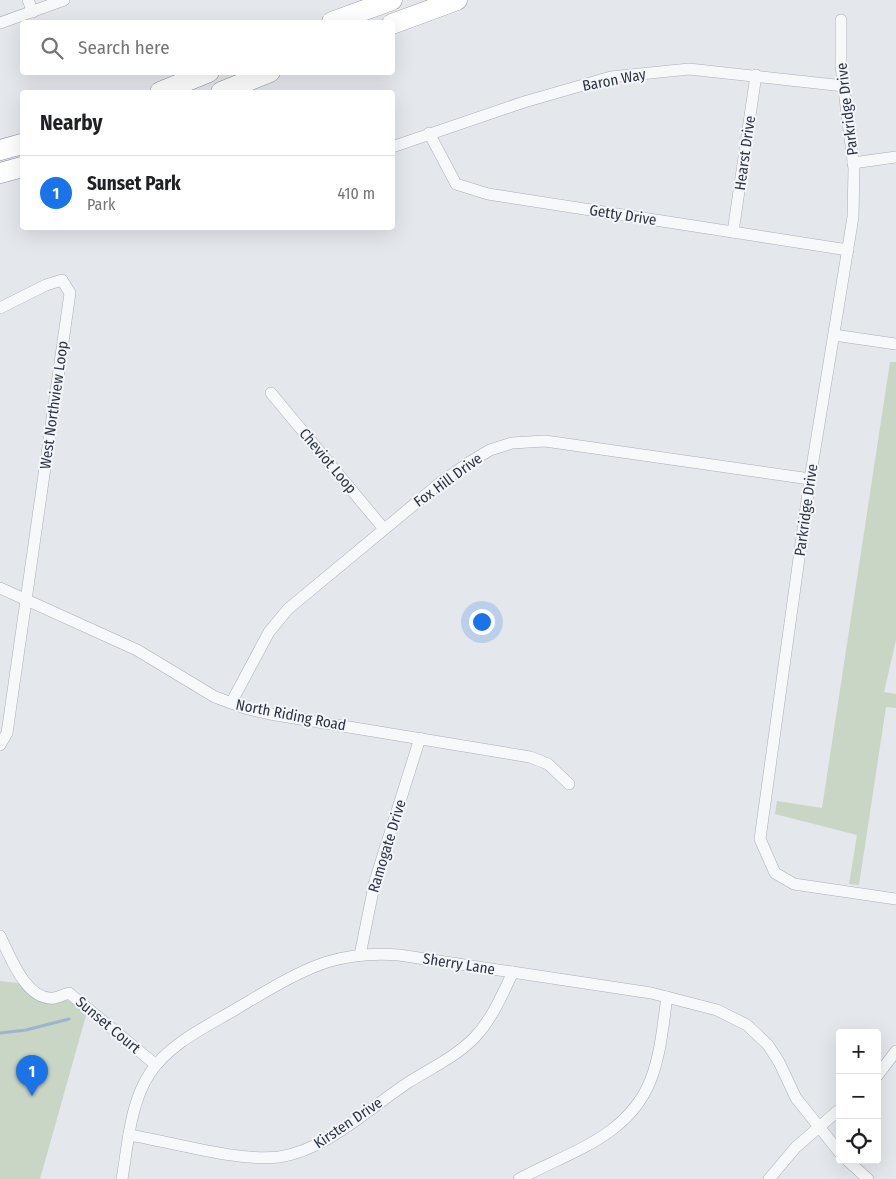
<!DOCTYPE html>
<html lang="en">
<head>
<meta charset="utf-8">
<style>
	:root { --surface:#fff; --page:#f6f6f6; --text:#202124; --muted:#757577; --line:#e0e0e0; --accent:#1a73e8 }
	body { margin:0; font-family:"Fira Sans Condensed",sans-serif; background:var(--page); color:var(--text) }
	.controls { position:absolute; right:15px; bottom:15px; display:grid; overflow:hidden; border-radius:5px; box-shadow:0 5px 20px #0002 }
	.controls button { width:45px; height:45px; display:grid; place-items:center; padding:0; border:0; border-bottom:1px solid var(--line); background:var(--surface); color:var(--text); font:25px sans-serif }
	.you { position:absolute; left:481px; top:621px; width:18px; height:18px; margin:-12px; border:4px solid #fff; border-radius:50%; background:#1a73e8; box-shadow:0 0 0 8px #1a73e833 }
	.badge { display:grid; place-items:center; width:32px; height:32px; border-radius:50%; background:var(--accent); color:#fff; font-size:16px; font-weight:700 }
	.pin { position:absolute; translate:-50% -41px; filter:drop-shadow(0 1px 2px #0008) }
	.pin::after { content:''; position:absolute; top:26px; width:18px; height:15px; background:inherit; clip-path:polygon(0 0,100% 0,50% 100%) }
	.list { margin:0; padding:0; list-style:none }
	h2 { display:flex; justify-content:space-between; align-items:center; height:65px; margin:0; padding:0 20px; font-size:21px }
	h2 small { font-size:16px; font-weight:400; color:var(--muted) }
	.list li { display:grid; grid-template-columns:32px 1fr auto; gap:15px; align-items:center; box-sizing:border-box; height:75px; padding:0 20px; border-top:1px solid var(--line) }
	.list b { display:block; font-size:19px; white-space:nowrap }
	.list p { margin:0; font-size:16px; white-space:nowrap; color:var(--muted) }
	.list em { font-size:16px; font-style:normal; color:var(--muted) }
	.icon { flex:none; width:28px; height:28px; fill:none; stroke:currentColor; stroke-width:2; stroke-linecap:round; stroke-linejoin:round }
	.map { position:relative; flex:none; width:896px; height:1179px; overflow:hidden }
	.search { position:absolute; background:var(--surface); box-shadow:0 5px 20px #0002; left:20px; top:20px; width:375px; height:55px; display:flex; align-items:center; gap:12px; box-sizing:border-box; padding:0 18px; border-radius:5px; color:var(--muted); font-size:19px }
	.panel { position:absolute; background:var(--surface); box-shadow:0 5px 20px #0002; left:20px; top:90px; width:375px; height:140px; border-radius:5px }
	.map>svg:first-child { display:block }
	.green { fill:#c9d6c5 }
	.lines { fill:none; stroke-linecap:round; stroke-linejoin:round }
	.stream { stroke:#9fb4cc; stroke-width:3 }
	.street-casing { stroke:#a9aeb7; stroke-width:12 }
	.highway-casing { stroke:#8b94a3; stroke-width:21 }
	.street { stroke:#f7f8fa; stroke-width:11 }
	.highway { stroke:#fff; stroke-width:20 }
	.labels { text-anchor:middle; stroke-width:4; stroke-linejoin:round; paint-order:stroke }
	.street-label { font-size:15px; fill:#2b3445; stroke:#f4f6f9 }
</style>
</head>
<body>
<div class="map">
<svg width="896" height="1179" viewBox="0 0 896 1179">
	<rect width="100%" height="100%" fill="#e4e7ec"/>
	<g class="green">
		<polygon points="890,362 896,362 896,640 884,692 896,694 896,708 886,707 859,885 849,884 857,835 775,814 777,801 822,808"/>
		<polygon points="0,981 18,983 37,999 68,1000 87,1012 40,1179 0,1179"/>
	</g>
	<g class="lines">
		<polyline class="stream" points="0,1033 26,1030 69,1019"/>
		<g class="street-casing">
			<g id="street">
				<polyline points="28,0 33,12"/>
				<polyline points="841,20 841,66 854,169 853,217 810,479 760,839 775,873 794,884 896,899"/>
				<polyline points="0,23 64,0"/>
				<polyline points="429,133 456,184 488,194 848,250"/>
				<polyline points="392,147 524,102 611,77 689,69 844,86"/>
				<polyline points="853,163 896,157"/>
				<polyline points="733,232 756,75"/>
				<polyline points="0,308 46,285 62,280 70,293 7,733 0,745"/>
				<polyline points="834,335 896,344"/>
				<polyline points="271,393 384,529"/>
				<polyline points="0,588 137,650 215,697 248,709 270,714 530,757 548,764 569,784"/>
				<polyline points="231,703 269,632 288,609 440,483 470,462 490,450 512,443 545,441 810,479"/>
				<path d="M0,936C10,956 26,1001 54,998C59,997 65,994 69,993L156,1065"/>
				<polyline points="360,955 375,881 420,738"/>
				<polyline points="877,1076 896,1051"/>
				<path d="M129,1135C172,1142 238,1162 279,1157C327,1150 369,1108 409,1082C431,1068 457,1056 475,1037C492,1019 502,995 513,972"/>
				<polyline points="847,1160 868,1179"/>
				<path d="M122,1179C128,1144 130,1103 150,1073C170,1043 206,1027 236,1009C265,992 294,973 327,962C350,955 375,953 399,955L651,993L717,1010L747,1025L768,1045L779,1062L796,1098L840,1153"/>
				<path d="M519,1179C569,1152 629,1137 651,1079C661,1053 663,1024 667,997"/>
				<polyline points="769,1179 796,1147 840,1109"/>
			</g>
		</g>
		<g class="highway-casing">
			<g id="highway">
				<polyline points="332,22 392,0"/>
				<polyline points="392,24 457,0"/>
				<polyline points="160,92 209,72"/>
				<polyline points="221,92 270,72"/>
				<polyline points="0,150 22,144"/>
				<polyline points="0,173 22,167"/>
			</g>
		</g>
		<use href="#street" class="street"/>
		<use href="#highway" class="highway"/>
	</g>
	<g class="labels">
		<g class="street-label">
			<text transform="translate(614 80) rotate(-11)" y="5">Baron Way</text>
			<text transform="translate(847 109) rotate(-97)" y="5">Parkridge Drive</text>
			<text transform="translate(745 153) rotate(-82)" y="5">Hearst Drive</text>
			<text transform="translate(623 215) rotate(9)" y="5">Getty Drive</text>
			<text transform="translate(54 405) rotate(-82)" y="5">West Northview Loop</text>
			<text transform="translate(328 461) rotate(50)" y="5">Cheviot Loop</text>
			<text transform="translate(448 480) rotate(-36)" y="5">Fox Hill Drive</text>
			<text transform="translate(806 510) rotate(-82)" y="5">Parkridge Drive</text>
			<text transform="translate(291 715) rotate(11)" y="5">North Riding Road</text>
			<text transform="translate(387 846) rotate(-73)" y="5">Ramogate Drive</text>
			<text transform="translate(459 964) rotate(9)" y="5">Sherry Lane</text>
			<text transform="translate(108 1025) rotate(40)" y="5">Sunset Court</text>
			<text transform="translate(348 1123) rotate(-34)" y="5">Kirsten Drive</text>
		</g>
	</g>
</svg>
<div class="controls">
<button>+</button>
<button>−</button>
<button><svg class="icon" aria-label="locate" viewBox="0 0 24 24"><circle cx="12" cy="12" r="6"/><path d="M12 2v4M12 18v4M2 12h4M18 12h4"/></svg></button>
</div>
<div class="you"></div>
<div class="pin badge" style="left:32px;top:1096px">1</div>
<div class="search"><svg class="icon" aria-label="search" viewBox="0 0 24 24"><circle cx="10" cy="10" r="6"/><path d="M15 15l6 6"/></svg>Search here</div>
<section class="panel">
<h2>Nearby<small></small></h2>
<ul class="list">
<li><span class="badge">1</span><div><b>Sunset Park</b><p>Park</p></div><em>410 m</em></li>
</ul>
</section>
</div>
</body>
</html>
